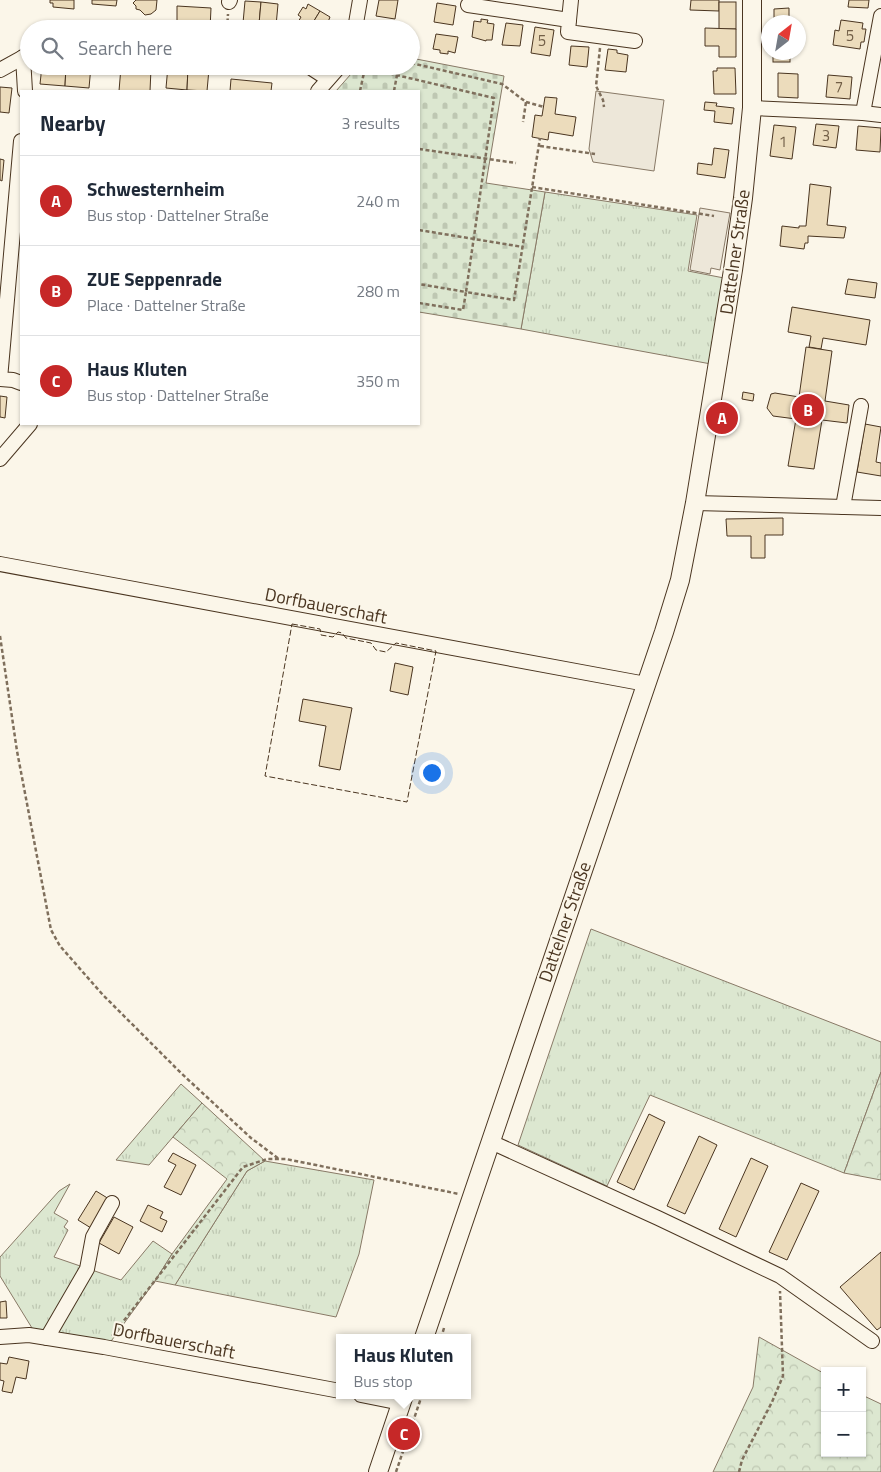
<!DOCTYPE html>
<html lang="en">
<head>
<meta charset="utf-8">
<style>
	:root { --surface:#fff; --page:#f2f2f3; --text:#1f2937; --muted:#747a83; --line:#e0e1e3; --accent:#c62828 }
	body { margin:0; font-family:"Titillium Web",sans-serif; background:var(--page); color:var(--text) }
	.controls { position:absolute; right:15px; bottom:15px; display:grid; overflow:hidden; border-radius:0px; box-shadow:0 1px 4px #0004 }
	.controls button { width:45px; height:45px; display:grid; place-items:center; padding:0; border:0; border-bottom:1px solid var(--line); background:var(--surface); color:var(--text); font:25px sans-serif }
	.compass { position:absolute; left:761px; top:15px; width:45px; height:45px; border-radius:50%; background:var(--surface); box-shadow:0 1px 4px #0004; rotate:31deg }
	.you { position:absolute; left:431px; top:772px; width:18px; height:18px; margin:-12px; border:4px solid #fff; border-radius:50%; background:#1a73e8; box-shadow:0 0 0 8px #1a73e833 }
	.badge { display:grid; place-items:center; width:32px; height:32px; border-radius:50%; background:var(--accent); color:#fff; font-size:16px; font-weight:700 }
	.pin { position:absolute; translate:-50% -50%; border:2px solid #fff; box-shadow:0 1px 5px #0006 }
	.popup { position:absolute; left:336px; top:1334px; width:135px; height:65px; box-sizing:border-box; display:grid; place-content:center; border-radius:0px; background:var(--surface); filter:drop-shadow(0 1px 4px #0005); font-size:16px; white-space:nowrap; color:var(--muted) }
	.popup b { font-size:19px; color:var(--text) }
	.popup::after { content:''; position:absolute; left:50%; top:100%; margin-left:-10px; border:10px solid transparent; border-top-color:var(--surface) }
	.list { margin:0; padding:0; list-style:none }
	h2 { display:flex; justify-content:space-between; align-items:center; height:65px; margin:0; padding:0 20px; font-size:21px }
	h2 small { font-size:16px; font-weight:400; color:var(--muted) }
	.list li { display:grid; grid-template-columns:32px 1fr auto; gap:15px; align-items:center; box-sizing:border-box; height:90px; padding:0 20px; border-top:1px solid var(--line) }
	.list b { display:block; font-size:19px; white-space:nowrap }
	.list p { margin:0; font-size:16px; white-space:nowrap; color:var(--muted) }
	.list em { font-size:16px; font-style:normal; color:var(--muted) }
	.icon { flex:none; width:28px; height:28px; fill:none; stroke:currentColor; stroke-width:2; stroke-linecap:round; stroke-linejoin:round }
	.map { position:relative; flex:none; width:881px; height:1472px; overflow:hidden }
	.search { position:absolute; background:var(--surface); box-shadow:0 1px 4px #0004; left:20px; top:20px; width:400px; height:55px; display:flex; align-items:center; gap:12px; box-sizing:border-box; padding:0 18px; border-radius:28px; color:var(--muted); font-size:19px }
	.panel { position:absolute; background:var(--surface); box-shadow:0 1px 4px #0004; left:20px; top:90px; width:400px; height:335px; border-radius:0px }
	.map>svg:first-child { display:block }
	.grass { fill:url(#grass-tufts); stroke:#887966 }
	.forest { fill:url(#forest-crowns); stroke:#887966 }
	.cemetery { fill:url(#cemetery-stones); stroke:#887966 }
	.parking { fill:#ede7d9; stroke:#887966 }
	.building { fill:#ecdcbc; stroke:#4a3520 }
	.lines { fill:none; stroke-linecap:round; stroke-linejoin:round }
	.minor-casing { stroke:#4a3520; stroke-width:16 }
	.major-casing { stroke:#4a3520; stroke-width:20 }
	.path { stroke:#7f6f5c; stroke-width:2.5; stroke-dasharray:4 2.5; stroke-linecap:butt }
	.minor { stroke:#fbf6e9; stroke-width:14 }
	.major { stroke:#fbf6e9; stroke-width:18 }
	.fence { stroke:#4a3520; stroke-width:1; stroke-dasharray:6 2.5; stroke-linecap:butt }
	.labels { text-anchor:middle; stroke-width:4; stroke-linejoin:round; paint-order:stroke }
	.number-label { font-size:15px; fill:#725f47 }
	.street-label { font-size:18px; fill:#4a3520; stroke:#fbf6e9 }
</style>
</head>
<body>
<div class="map">
<svg width="881" height="1472" viewBox="0 0 881 1472">
	<defs>
		<pattern id="grass-tufts" width="24" height="20" patternUnits="userSpaceOnUse" patternTransform="scale(1.25)"><rect width="24" height="20" fill="#dce7d0"/><path d="M3 7l-1-3M5 7V3M7 7l1-3M15 17l-1-3M17 17v-4M19 17l1-3" fill="none" stroke="#bec7b2"/></pattern>
		<pattern id="forest-crowns" width="20" height="18" patternUnits="userSpaceOnUse" patternTransform="scale(1.25)"><rect width="20" height="18" fill="#dce7d0"/><path d="M2 6a3 3 0 1 1 6 0M12 15a3 3 0 1 1 6 0" fill="none" stroke="#bec7b2"/></pattern>
		<pattern id="cemetery-stones" width="16" height="16" patternUnits="userSpaceOnUse" patternTransform="scale(1.25)"><rect width="16" height="16" fill="#dce7d0"/><path d="M2 7V4a2 2 0 0 1 4 0v3zM10 15v-3a2 2 0 0 1 4 0v3z" fill="#bec7b2"/></pattern>
	</defs>
	<rect width="100%" height="100%" fill="#fbf6e9"/>
	<g class="grass">
		<polygon points="545,192 697,215 688,271 724,278 711,364 521,329"/>
		<polygon points="591,929 881,1042 881,1072 844,1173 650,1095 607,1186 518,1145"/>
		<polygon points="181,1084 202,1103 149,1165 116,1160"/>
		<polygon points="265,1161 374,1180 359,1254 336,1317 175,1285 247,1171"/>
		<polygon points="70,1184 54,1213 68,1221 64,1227 68,1230 54,1257 121,1280 153,1241 172,1254 155,1281 109,1344 31,1332 32,1328 0,1276 0,1257 59,1191"/>
	</g>
	<g class="forest">
		<polygon points="881,1072 881,1180 844,1173"/>
		<polygon points="202,1103 265,1161 247,1171 175,1285 155,1281 172,1254 227,1179 173,1137"/>
		<polygon points="759,1337 825,1374 825,1453 862,1453 862,1395 881,1404 881,1472 713,1472 753,1387"/>
	</g>
	<polygon class="cemetery" points="411,58 504,76 486,183 545,192 521,329 419,312 419,91 336,91 358,66 411,66"/>
	<g class="parking">
		<polygon points="596,91 664,100 654,171 593,162 589,149"/>
		<polygon points="700,208 730,213 720,270 711,268 710,274 690,270"/>
	</g>
	<g class="building">
		<polygon points="50,0 74,0 74,9 53,7 53,3 50,3"/>
		<polygon points="92,0 117,0 116,6 92,4"/>
		<polygon points="136,0 157,0 156,10 151,14 145,15 140,10 136,9 136,6 133,3"/>
		<polygon points="379,0 398,0 395,19 376,16"/>
		<polygon points="691,0 719,0 719,11 690,10"/>
		<polygon points="849,0 869,0 868,8 848,7"/>
		<polygon points="245,1 261,2 259,24 243,23"/>
		<polygon points="261,2 278,4 276,26 259,24"/>
		<rect x="719" y="2" width="17" height="27"/>
		<polygon points="437,3 456,6 453,25 434,22"/>
		<polygon points="308,4 320,11 309,29 305,29 297,24 301,17 298,15 303,7 306,9"/>
		<polygon points="177,6 211,8 210,29 177,29"/>
		<polygon points="789,8 789,22 774,22 774,9"/>
		<polygon points="320,11 330,17 328,22 331,24 328,29 309,29"/>
		<polygon points="481,19 488,20 487,23 494,24 492,40 486,40 486,41 472,37 474,21 481,22"/>
		<polygon points="841,20 863,23 862,29 866,29 864,42 861,42 860,49 833,45 835,30 839,31"/>
		<polygon points="506,23 523,25 520,46 502,45"/>
		<polygon points="535,27 554,30 550,56 531,53"/>
		<polygon points="705,28 736,29 736,57 719,57 719,46 705,46"/>
		<polygon points="436,34 458,37 455,53 448,51 448,54 440,53 440,50 433,49"/>
		<polygon points="571,46 589,47 587,67 569,65"/>
		<polygon points="608,49 617,50 617,53 628,55 626,72 605,70"/>
		<rect x="773" y="52" width="17" height="10"/>
		<polygon points="42,66 66,66 65,86 40,84"/>
		<polygon points="66,66 91,66 89,88 65,86"/>
		<polygon points="128,66 151,69 150,91 119,91 121,67"/>
		<polygon points="168,66 188,67 187,90 166,88"/>
		<polygon points="188,67 209,69 207,91 187,90"/>
		<polygon points="717,68 735,68 736,94 714,94 713,71 717,71"/>
		<polygon points="778,73 798,74 798,98 778,97"/>
		<polygon points="828,75 852,77 850,99 826,97"/>
		<polygon points="231,79 272,83 271,91 230,91"/>
		<polygon points="0,87 12,88 9,113 0,112"/>
		<polygon points="545,97 557,98 555,114 576,117 573,136 549,132 548,140 532,137 535,115 542,116"/>
		<polygon points="705,102 717,103 716,106 734,108 732,124 714,122 715,111 704,110"/>
		<polygon points="816,124 839,126 836,148 813,145"/>
		<polygon points="774,125 796,127 792,159 770,156"/>
		<polygon points="858,126 881,128 880,152 856,150"/>
		<polygon points="714,148 729,150 725,178 697,174 698,163 712,165"/>
		<polygon points="0,159 4,160 2,181 0,180"/>
		<polygon points="810,184 831,187 827,225 846,227 844,238 808,236 808,243 805,243 804,249 780,246 782,226 799,228 799,226 806,226"/>
		<polygon points="848,279 877,283 875,298 845,294"/>
		<polygon points="792,307 870,320 866,345 823,338 821,349 809,347 811,336 788,332"/>
		<polygon points="806,347 832,351 825,401 849,405 847,423 822,420 814,469 788,466 796,419 773,416 767,408 771,394 775,393 799,397"/>
		<polygon points="743,392 754,394 753,401 742,399"/>
		<polygon points="0,396 7,397 5,418 0,417"/>
		<polygon points="865,424 881,427 876,462 881,463 881,476 857,472"/>
		<polygon points="783,518 783,535 765,535 765,558 751,558 751,536 727,536 726,519"/>
		<polygon points="395,663 413,667 408,695 390,691"/>
		<polygon points="303,699 352,708 340,770 319,766 326,726 299,721"/>
		<polygon points="649,1114 665,1122 634,1190 617,1182"/>
		<polygon points="699,1136 717,1145 685,1214 667,1206"/>
		<polygon points="173,1153 196,1165 181,1195 164,1187 176,1165 168,1161"/>
		<polygon points="751,1158 768,1166 736,1237 719,1229"/>
		<polygon points="801,1183 819,1191 787,1260 769,1252"/>
		<polygon points="96,1191 109,1199 91,1228 78,1220"/>
		<polygon points="148,1205 163,1212 160,1218 167,1221 162,1232 140,1221"/>
		<polygon points="114,1217 133,1227 119,1254 99,1243"/>
		<polygon points="881,1252 881,1327 877,1330 840,1287"/>
		<polygon points="6,1301 7,1318 0,1318 0,1302"/>
		<polygon points="9,1357 29,1361 26,1379 16,1377 12,1393 2,1391 4,1381 0,1380 0,1363 7,1364"/>
	</g>
	<g class="lines">
		<g class="minor-casing">
			<g id="minor">
				<polyline points="229,2 230,0"/>
				<polyline points="468,5 569,20 568,32 635,41"/>
				<polyline points="569,20 571,0"/>
				<polyline points="355,29 360,0"/>
				<polyline points="23,57 25,91"/>
				<polyline points="308,66 328,79"/>
				<polyline points="0,70 29,54"/>
				<polyline points="318,91 340,66"/>
				<polyline points="752,108 863,113 881,115"/>
				<polyline points="863,113 881,16"/>
				<polyline points="21,141 0,379 13,380 21,383"/>
				<polyline points="0,459 30,424"/>
				<polyline points="695,503 881,508"/>
				<polyline points="843,507 861,406"/>
				<polyline points="0,564 646,684"/>
				<polyline points="491,1142 658,1218 780,1276 872,1341"/>
				<polyline points="0,1337 29,1335 104,1347 340,1391"/>
				<polyline points="47,1338 87,1269 93,1237 112,1203"/>
				<polyline points="361,1395 401,1403"/>
			</g>
		</g>
		<g class="major-casing">
			<g id="major">
				<polyline points="424,1338 664,632 680,580 695,503 733,270 743,198 752,108 752,0"/>
				<polyline points="378,1472 404,1395"/>
			</g>
		</g>
		<g class="path">
			<polyline points="227,29 228,14"/>
			<polyline points="600,48 596,86 603,100 604,107"/>
			<polyline points="411,63 502,84 526,102 523,122"/>
			<polyline points="358,66 494,98 466,292 419,284"/>
			<polyline points="360,91 365,68"/>
			<polyline points="394,91 397,75"/>
			<polyline points="526,102 544,107"/>
			<polyline points="540,146 595,154"/>
			<polyline points="419,149 516,163"/>
			<polyline points="532,187 714,216"/>
			<polyline points="419,230 523,247"/>
			<polyline points="419,303 463,310 466,292 514,300 540,138"/>
			<polyline points="0,636 17,751 51,930 60,946 103,995 181,1073 251,1138 279,1159"/>
			<polyline points="112,1336 243,1167 267,1159 286,1159 459,1194"/>
			<polyline points="441,1338 444,1328"/>
			<polyline points="396,1472 422,1395"/>
			<polyline points="739,1472 742,1460 772,1402 783,1376 780,1291"/>
		</g>
		<use href="#minor" class="minor"/>
		<use href="#major" class="major"/>
		<polygon class="fence" points="292,624 320,629 321,635 333,637 338,632 342,633 346,638 371,643 376,650 386,652 396,643 436,651 407,802 265,776"/>
	</g>
	<g class="labels">
		<g class="number-label">
			<text x="850" y="41">5</text>
			<text x="542" y="46">5</text>
			<text x="839" y="92">7</text>
			<text x="826" y="141">3</text>
			<text x="783" y="147">1</text>
		</g>
		<g class="street-label">
			<text transform="translate(735 252) rotate(-82)" y="6">Dattelner Straße</text>
			<text transform="translate(326 606) rotate(11)" y="6">Dorfbauerschaft</text>
			<text transform="translate(565 922) rotate(-71)" y="6">Dattelner Straße</text>
			<text transform="translate(174 1341) rotate(11)" y="6">Dorfbauerschaft</text>
		</g>
	</g>
</svg>
<div class="controls">
<button>+</button>
<button>−</button>
</div>
<svg class="compass" viewBox="-18 -18 36 36"><path d="M0-13l5 13h-10z" fill="#e53935"/><path d="M0 13l5-13h-10z" fill="#747a83"/></svg>
<div class="you"></div>
<div class="pin badge" style="left:722px;top:418px">A</div>
<div class="pin badge" style="left:808px;top:410px">B</div>
<div class="pin badge" style="left:404px;top:1434px">C</div>
<div class="popup"><b>Haus Kluten</b>Bus stop</div>
<div class="search"><svg class="icon" aria-label="search" viewBox="0 0 24 24"><circle cx="10" cy="10" r="6"/><path d="M15 15l6 6"/></svg>Search here</div>
<section class="panel">
<h2>Nearby<small>3 results</small></h2>
<ul class="list">
<li><span class="badge">A</span><div><b>Schwesternheim</b><p>Bus stop · Dattelner Straße</p></div><em>240 m</em></li>
<li><span class="badge">B</span><div><b>ZUE Seppenrade</b><p>Place · Dattelner Straße</p></div><em>280 m</em></li>
<li><span class="badge">C</span><div><b>Haus Kluten</b><p>Bus stop · Dattelner Straße</p></div><em>350 m</em></li>
</ul>
</section>
</div>
</body>
</html>
